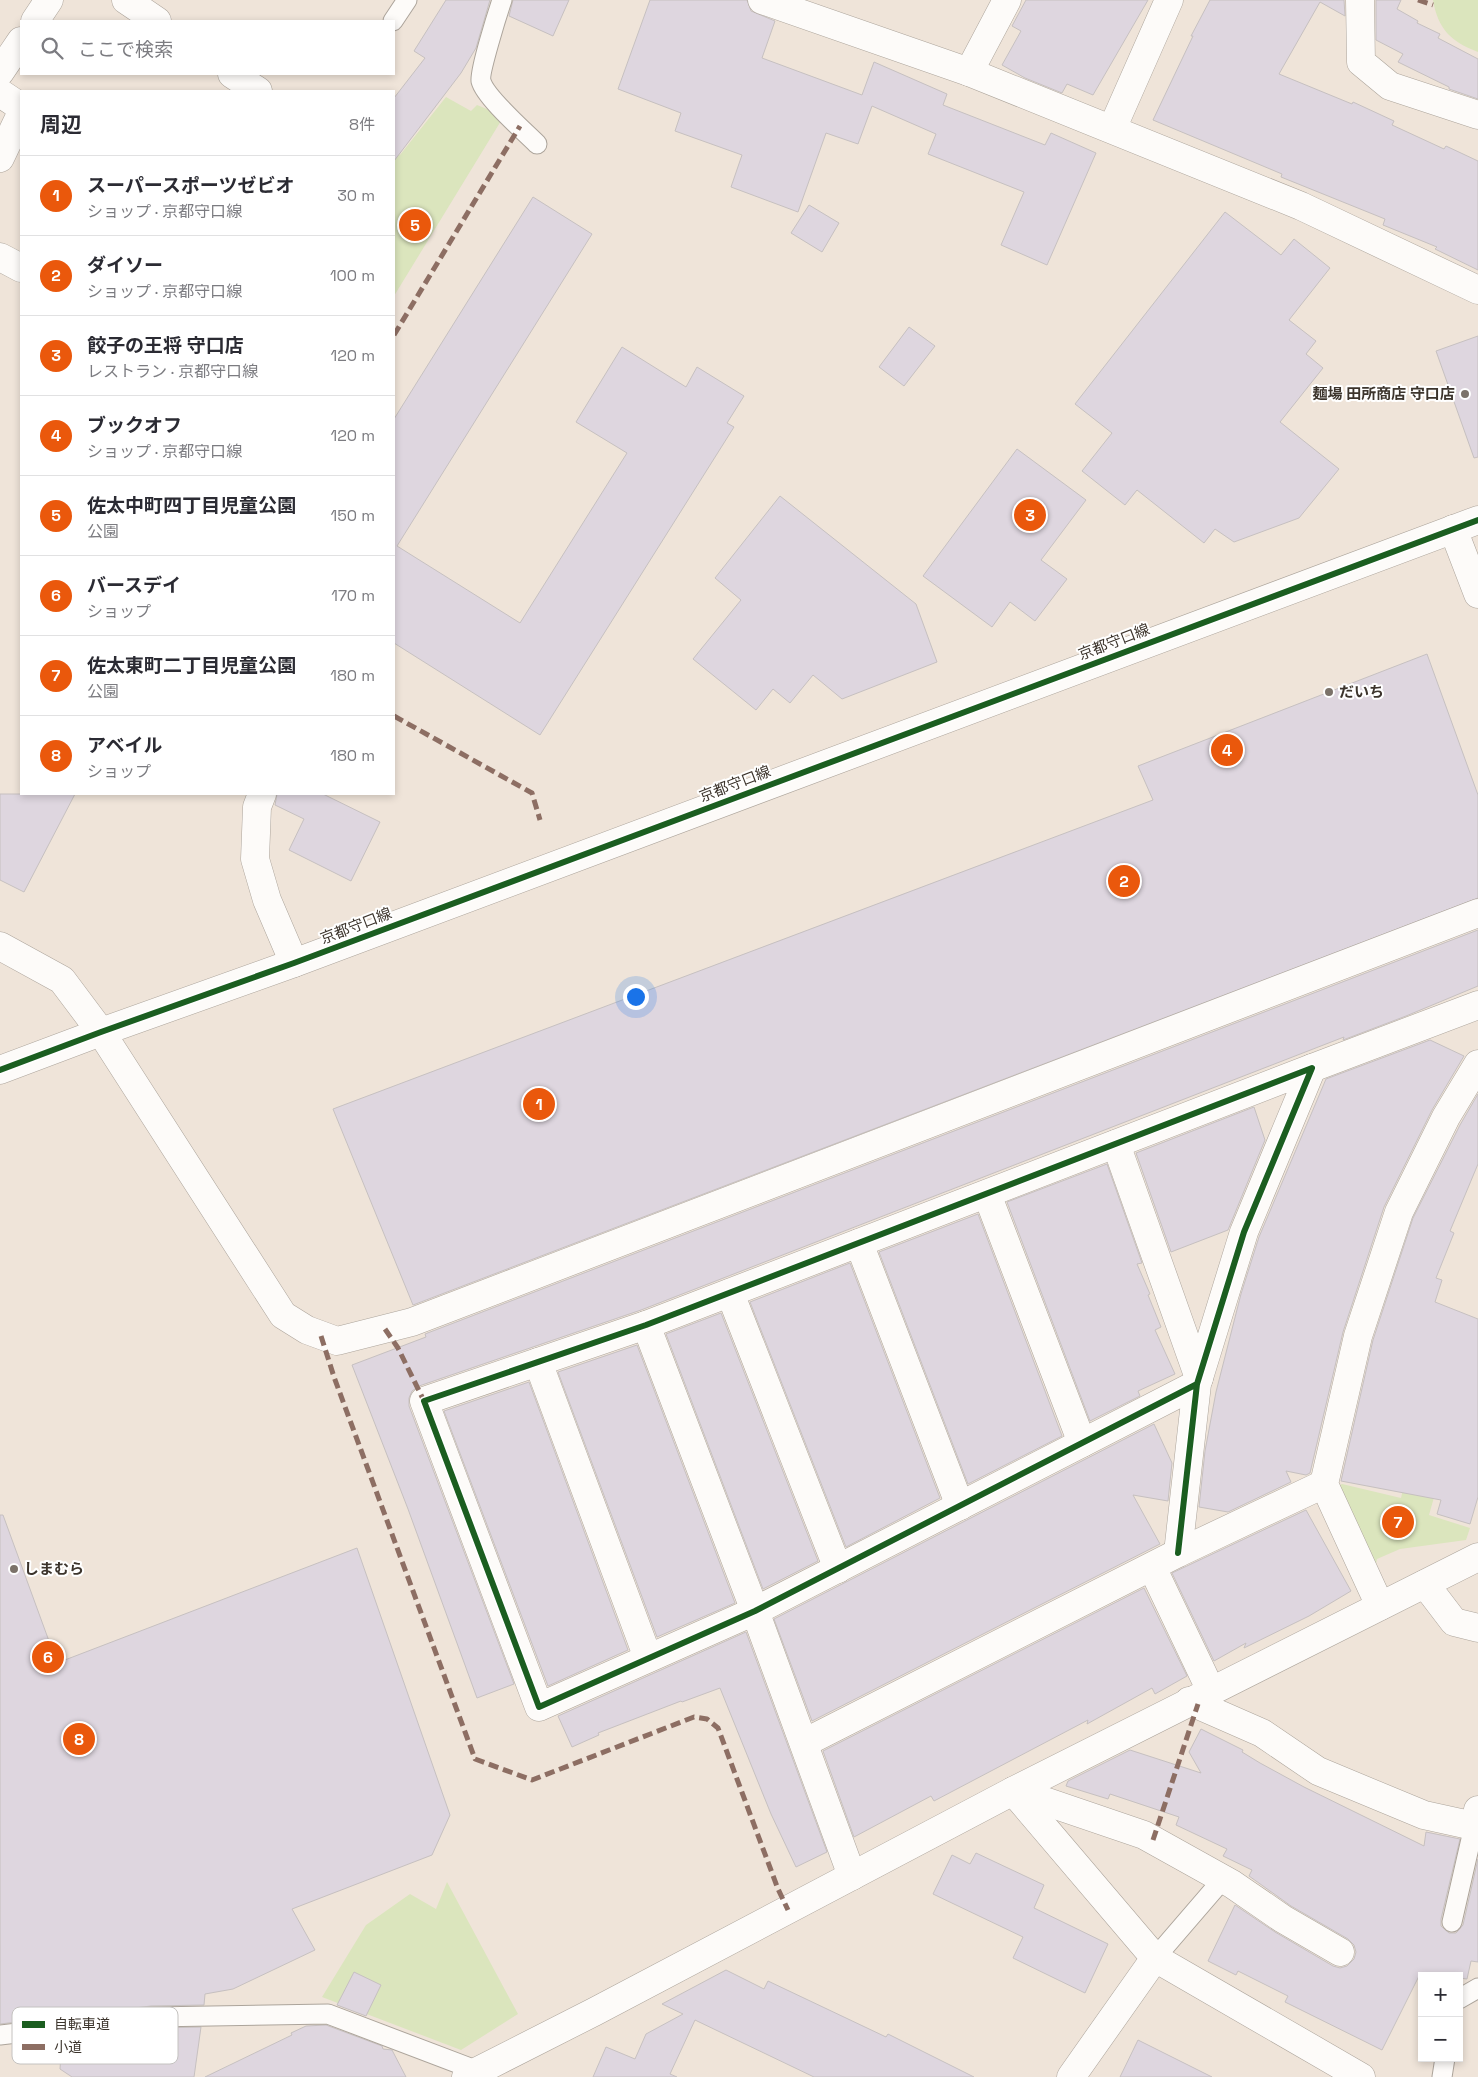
<!DOCTYPE html>
<html lang="ja">
<head>
<meta charset="utf-8">
<style>
	:root { --surface:#fff; --page:#f2f2f3; --text:#2b2b33; --muted:#7c7c81; --line:#e1e1e2; --accent:#ea580c }
	body { margin:0; font-family:"Space Grotesk","Noto Sans JP",sans-serif; background:var(--page); color:var(--text) }
	.controls { position:absolute; right:15px; bottom:15px; display:grid; overflow:hidden; border-radius:0px; box-shadow:0 2px 8px #0003 }
	.controls button { width:45px; height:45px; display:grid; place-items:center; padding:0; border:0; border-bottom:1px solid var(--line); background:var(--surface); color:var(--text); font:25px sans-serif }
	.you { position:absolute; left:635px; top:996px; width:18px; height:18px; margin:-12px; border:4px solid #fff; border-radius:50%; background:#1a73e8; box-shadow:0 0 0 8px #1a73e833 }
	.badge { display:grid; place-items:center; width:32px; height:32px; border-radius:50%; background:var(--accent); color:#fff; font-size:16px; font-weight:700 }
	.pin { position:absolute; translate:-50% -50%; border:2px solid #fff; box-shadow:0 1px 5px #0006 }
	.list { margin:0; padding:0; list-style:none }
	h2 { display:flex; justify-content:space-between; align-items:center; height:65px; margin:0; padding:0 20px; font-size:21px }
	h2 small { font-size:16px; font-weight:400; color:var(--muted) }
	.list li { display:grid; grid-template-columns:32px 1fr auto; gap:15px; align-items:center; box-sizing:border-box; height:80px; padding:0 20px; border-top:1px solid var(--line) }
	.list b { display:block; font-size:19px; white-space:nowrap }
	.list p { margin:0; font-size:16px; white-space:nowrap; color:var(--muted) }
	.list em { font-size:16px; font-style:normal; color:var(--muted) }
	.icon { flex:none; width:28px; height:28px; fill:none; stroke:currentColor; stroke-width:2; stroke-linecap:round; stroke-linejoin:round }
	.map { position:relative; flex:none; width:1478px; height:2077px; overflow:hidden }
	.search { position:absolute; background:var(--surface); box-shadow:0 2px 8px #0003; left:20px; top:20px; width:375px; height:55px; display:flex; align-items:center; gap:12px; box-sizing:border-box; padding:0 18px; border-radius:0px; color:var(--muted); font-size:19px }
	.panel { position:absolute; background:var(--surface); box-shadow:0 2px 8px #0003; left:20px; top:90px; width:375px; height:705px; border-radius:0px }
	.map>svg:first-child { display:block }
	.green { fill:#dbe5bd }
	.building { fill:#ded6df; stroke:#c6c0c0 }
	.lines { fill:none; stroke-linecap:round; stroke-linejoin:round }
	.lane-casing { stroke:#aca49b; stroke-width:21 }
	.street-casing { stroke:#aca49b; stroke-width:29 }
	.primary-casing { stroke:#aca49b; stroke-width:29 }
	.lane { stroke:#fdfbf9; stroke-width:19 }
	.street { stroke:#fdfbf9; stroke-width:28 }
	.primary { stroke:#fdfbf9; stroke-width:28 }
	.quiet { stroke:#8d6e63; stroke-width:5; stroke-dasharray:10 5; stroke-linecap:butt }
	.cycleway-casing { stroke:#fff; stroke-width:9 }
	.cycleway { stroke:#1b5e20; stroke-width:6 }
	.poi-dot { fill:#7b7269; stroke:#fff; stroke-width:2 }
	.labels { text-anchor:middle; stroke-width:4; stroke-linejoin:round; paint-order:stroke }
	.poi-label { font-size:15px; font-weight:bold; fill:#3c342c; stroke:#fff; text-anchor:start }
	.street-label { font-size:15px; fill:#3c342c; stroke:#fff }
	.key { fill:#fff; stroke:#c4c2c0; stroke-width:1 }
	.key-label { font-size:14px; fill:#3c342c }
</style>
</head>
<body>
<div class="map">
<svg width="1478" height="2077" viewBox="0 0 1478 2077">
	<rect width="100%" height="100%" fill="#efe4d9"/>
	<g class="green">
		<path d="M1433,0H1478V52C1451,42 1438,29 1433,0Z"/>
		<polygon points="446,97 471,111 477,105 504,116 394,296 394,151 400,155"/>
		<polygon points="1410,1460 1442,1469 1429,1515 1470,1528 1466,1540 1400,1549 1377,1559 1375,1569 1332,1490 1342,1484 1401,1498"/>
		<polygon points="447,1882 518,2014 461,2050 322,1997 366,1925 410,1894 436,1909"/>
	</g>
	<g class="building">
		<polygon points="446,0 490,0 476,48 461,73 394,161 394,98 425,58 414,51"/>
		<polygon points="513,0 569,0 553,36 509,16"/>
		<polygon points="650,0 747,0 751,11 775,21 762,58 862,95 874,62 947,94 943,105 1045,145 1051,133 1096,153 1047,265 1001,245 1024,192 928,154 936,134 872,106 858,144 826,133 798,212 731,187 742,155 675,131 681,113 618,89"/>
		<polygon points="1026,0 1148,0 1093,95 1067,84 1062,93 1025,78 1002,65 1021,31 1012,26"/>
		<polygon points="1210,0 1344,0 1345,16 1320,2 1279,74 1352,104 1353,102 1394,121 1392,125 1444,149 1446,146 1478,161 1478,270 1435,249 1437,247 1383,225 1385,219 1281,177 1282,174 1153,120 1193,36 1191,36"/>
		<polygon points="1376,0 1401,0 1397,9 1418,21 1417,23 1440,34 1438,38 1478,59 1478,99 1449,89 1449,87 1398,62 1403,54 1376,40"/>
		<polygon points="533,197 592,234 397,546 520,623 627,453 576,422 622,347 686,387 697,367 744,396 727,423 734,427 540,735 394,643 394,419"/>
		<polygon points="809,205 839,223 822,252 791,233"/>
		<polygon points="1225,212 1281,255 1294,239 1330,268 1289,320 1316,341 1306,354 1323,368 1280,422 1339,469 1299,518 1234,542 1215,529 1204,543 1137,490 1125,505 1082,471 1112,433 1075,404"/>
		<polygon points="909,327 935,346 904,386 879,367"/>
		<polygon points="1478,336 1478,457 1474,458 1436,351"/>
		<polygon points="1017,449 1086,500 1041,560 1067,579 1035,621 1010,602 992,627 923,576"/>
		<polygon points="780,496 916,604 937,662 842,699 813,675 790,703 773,689 756,710 693,659 741,600 715,578"/>
		<polygon points="1427,654 1478,795 1478,898 413,1305 333,1109 1153,800 1138,766"/>
		<polygon points="0,794 75,794 24,892 0,880"/>
		<polygon points="277,794 323,794 380,822 351,881 289,850 304,819 275,805"/>
		<polygon points="1478,930 1478,986 1406,1016 1343,1040 1344,1037 641,1310 419,1386 412,1391 409,1398 409,1406 514,1684 477,1698 408,1509 352,1365 426,1337 425,1334"/>
		<polygon points="1430,1040 1464,1056 1432,1110 1384,1207 1343,1332 1310,1473 1306,1475 1286,1471 1291,1482 1228,1512 1199,1507 1205,1451 1216,1392 1241,1294 1259,1237 1326,1079"/>
		<polygon points="1478,1094 1478,1164 1450,1231 1454,1233 1436,1278 1442,1280 1435,1302 1478,1319 1478,1497 1470,1524 1437,1514 1441,1500 1341,1481 1373,1340 1413,1218 1460,1125"/>
		<polygon points="1254,1107 1265,1140 1228,1230 1171,1252 1136,1153"/>
		<polygon points="1107,1164 1142,1263 1137,1264 1150,1294 1148,1295 1161,1327 1155,1330 1175,1374 1138,1391 1140,1396 1090,1421 1007,1202"/>
		<polygon points="978,1214 1062,1436 968,1484 879,1252"/>
		<polygon points="850,1263 940,1498 846,1547 750,1302"/>
		<polygon points="721,1313 818,1561 763,1589 666,1334"/>
		<polygon points="637,1345 735,1603 657,1637 558,1372"/>
		<polygon points="529,1382 628,1650 548,1686 444,1411"/>
		<polygon points="1154,1424 1172,1463 1168,1501 1133,1495 1160,1544 812,1721 774,1619"/>
		<polygon points="1306,1510 1351,1591 1309,1616 1244,1648 1246,1643 1214,1661 1172,1573"/>
		<polygon points="0,1515 3,1515 57,1663 357,1548 450,1815 432,1855 292,1909 315,1950 233,1989 205,1994 204,2005 151,2006 0,2024"/>
		<polygon points="1144,1588 1187,1676 1155,1694 1152,1688 1087,1724 1088,1720 934,1801 931,1796 854,1837 823,1751"/>
		<polygon points="746,1632 827,1852 796,1867 771,1814 720,1688 682,1702 681,1701 598,1733 599,1735 572,1747 558,1716"/>
		<polygon points="1201,1729 1243,1750 1242,1752 1260,1763 1304,1787 1424,1846 1426,1832 1460,1839 1441,1919 1441,1926 1449,1933 1456,1933 1463,1925 1478,1859 1478,1962 1471,1961 1467,1979 1459,1978 1459,1976 1419,1976 1382,2050 1285,2002 1288,1996 1238,1971 1236,1975 1208,1961 1235,1905 1275,1932 1333,1966 1340,1968 1347,1966 1354,1959 1356,1952 1354,1945 1348,1939 1291,1906 1249,1876 1252,1870 1223,1856 1227,1849 1176,1825 1179,1817 1110,1794 1108,1799 1066,1786 1068,1781 1130,1750 1201,1773 1189,1752"/>
		<polygon points="976,1853 1044,1885 1034,1908 1108,1944 1085,1993 1013,1958 1023,1937 933,1894 952,1855 970,1864"/>
		<polygon points="726,1970 764,1989 768,1981 886,2037 888,2034 974,2077 814,2077 695,2020 670,2074 677,2077 593,2077 606,2047 635,2059 646,2034 683,2014 662,2004"/>
		<polygon points="354,1972 381,1985 366,2016 337,2005"/>
		<polygon points="326,2025 382,2046 383,2049 392,2050 406,2077 205,2077 292,2035 291,2033 306,2026"/>
		<polygon points="201,2027 194,2077 72,2077 60,2069 62,2039 153,2028"/>
		<polygon points="1138,2040 1212,2077 1120,2077"/>
	</g>
	<g class="lines">
		<g class="lane-casing">
			<g id="lane">
				<path d="M502,0C498,12 479,72 481,81C485,97 524,131 537,144"/>
				<polyline points="393,21 407,0"/>
				<polyline points="1452,1922 1474,1826"/>
				<polyline points="1155,1958 1223,1879"/>
				<polyline points="1459,1999 1478,1988"/>
				<polyline points="0,2035 152,2017 328,2014 478,2071"/>
				<polyline points="1442,2077 1445,2058"/>
			</g>
		</g>
		<g class="street-casing">
			<g id="street">
				<polyline points="126,0 157,21"/>
				<polyline points="762,0 969,72 1301,206 1478,290"/>
				<polyline points="1360,0 1361,62 1390,86 1478,115"/>
				<polyline points="35,21 49,0"/>
				<polyline points="0,72 21,41"/>
				<polyline points="969,72 1007,0"/>
				<polyline points="232,74 258,91"/>
				<polyline points="0,93 21,107"/>
				<polyline points="1112,129 1169,0"/>
				<polyline points="0,158 21,114"/>
				<polyline points="0,257 21,268"/>
				<polyline points="1453,529 1478,594"/>
				<polyline points="262,794 257,807 255,859 267,900 294,963"/>
				<polyline points="0,946 62,980 101,1032 283,1315 307,1330 337,1341 412,1322 1478,913"/>
				<polyline points="1312,1068 1478,1005"/>
				<polyline points="1116,1144 1199,1378"/>
				<polyline points="987,1194 1082,1443"/>
				<polyline points="859,1243 960,1506"/>
				<polyline points="730,1293 838,1569"/>
				<polyline points="646,1325 755,1611 852,1876"/>
				<polyline points="538,1362 648,1658"/>
				<polyline points="1178,1553 1197,1384 1244,1232 1312,1068 646,1325 424,1401 539,1707 755,1611 1197,1384"/>
				<polyline points="1152,1567 1211,1691"/>
				<polyline points="1425,1584 1454,1622 1478,1628"/>
				<polyline points="1380,1606 1324,1484 1358,1336 1399,1212 1446,1117 1478,1064"/>
				<polyline points="1189,1701 1262,1733 1318,1771 1424,1815 1474,1826 1478,1810"/>
				<polyline points="804,1743 1178,1553 1324,1484"/>
				<polyline points="1013,1791 1155,1958 1361,2077"/>
				<polyline points="1015,1791 1144,1835 1232,1884 1283,1919 1340,1952"/>
				<polyline points="466,2077 594,2012 1013,1791 1478,1557"/>
				<polyline points="1071,2077 1155,1958"/>
			</g>
		</g>
		<g class="primary-casing">
			<polyline id="primary" points="0,1070 101,1032 294,963 1478,520"/>
		</g>
		<use href="#lane" class="lane"/>
		<use href="#street" class="street"/>
		<use href="#primary" class="primary"/>
		<g class="quiet">
			<polyline points="1418,0 1433,5"/>
			<polyline points="394,335 520,126"/>
			<polyline points="394,716 532,793 540,820"/>
			<polyline points="385,1329 398,1348 424,1401"/>
			<polyline points="321,1336 334,1377 475,1759 532,1780 694,1717 707,1719 718,1728 778,1889 788,1910"/>
			<polyline points="1153,1840 1198,1704"/>
		</g>
		<g class="cycleway-casing">
			<g id="cycleway">
				<polyline points="0,1070 101,1032 294,963 1478,520"/>
				<polyline points="1178,1553 1197,1384 1244,1232 1312,1068 646,1325 424,1401 539,1707 755,1611 1197,1384"/>
			</g>
		</g>
		<use href="#cycleway" class="cycleway"/>
	</g>
	<g class="poi-dot">
		<circle cx="1465" cy="394" r="5"/>
		<circle cx="1329" cy="692" r="5"/>
		<circle cx="14" cy="1569" r="5"/>
	</g>
	<g class="labels">
		<g class="poi-label">
			<text x="1455" y="399" text-anchor="end">麺場 田所商店 守口店</text>
			<text x="1339" y="697">だいち</text>
			<text x="24" y="1574">しまむら</text>
		</g>
		<g class="street-label">
			<text transform="translate(1114 642) rotate(-21)" y="5">京都守口線</text>
			<text transform="translate(735 784) rotate(-21)" y="5">京都守口線</text>
			<text transform="translate(356 926) rotate(-21)" y="5">京都守口線</text>
		</g>
	</g>
	<rect x="12" y="2007" width="166" height="57" rx="8" class="key"/>
	<rect x="22" y="2021" width="23" height="7" fill="#1b5e20"/>
	<rect x="22" y="2044" width="23" height="6" fill="#8d6e63"/>
	<g class="key-label">
		<text x="54" y="2029">自転車道</text>
		<text x="54" y="2052">小道</text>
	</g>
</svg>
<div class="controls">
<button>+</button>
<button>−</button>
</div>
<div class="you"></div>
<div class="pin badge" style="left:539px;top:1104px">1</div>
<div class="pin badge" style="left:1124px;top:881px">2</div>
<div class="pin badge" style="left:1030px;top:515px">3</div>
<div class="pin badge" style="left:1227px;top:750px">4</div>
<div class="pin badge" style="left:415px;top:225px">5</div>
<div class="pin badge" style="left:48px;top:1657px">6</div>
<div class="pin badge" style="left:1398px;top:1522px">7</div>
<div class="pin badge" style="left:79px;top:1739px">8</div>
<div class="search"><svg class="icon" aria-label="search" viewBox="0 0 24 24"><circle cx="10" cy="10" r="6"/><path d="M15 15l6 6"/></svg>ここで検索</div>
<section class="panel">
<h2>周辺<small>8件</small></h2>
<ul class="list">
<li><span class="badge">1</span><div><b>スーパースポーツゼビオ</b><p>ショップ · 京都守口線</p></div><em>30 m</em></li>
<li><span class="badge">2</span><div><b>ダイソー</b><p>ショップ · 京都守口線</p></div><em>100 m</em></li>
<li><span class="badge">3</span><div><b>餃子の王将 守口店</b><p>レストラン · 京都守口線</p></div><em>120 m</em></li>
<li><span class="badge">4</span><div><b>ブックオフ</b><p>ショップ · 京都守口線</p></div><em>120 m</em></li>
<li><span class="badge">5</span><div><b>佐太中町四丁目児童公園</b><p>公園</p></div><em>150 m</em></li>
<li><span class="badge">6</span><div><b>バースデイ</b><p>ショップ</p></div><em>170 m</em></li>
<li><span class="badge">7</span><div><b>佐太東町二丁目児童公園</b><p>公園</p></div><em>180 m</em></li>
<li><span class="badge">8</span><div><b>アベイル</b><p>ショップ</p></div><em>180 m</em></li>
</ul>
</section>
</div>
</body>
</html>
